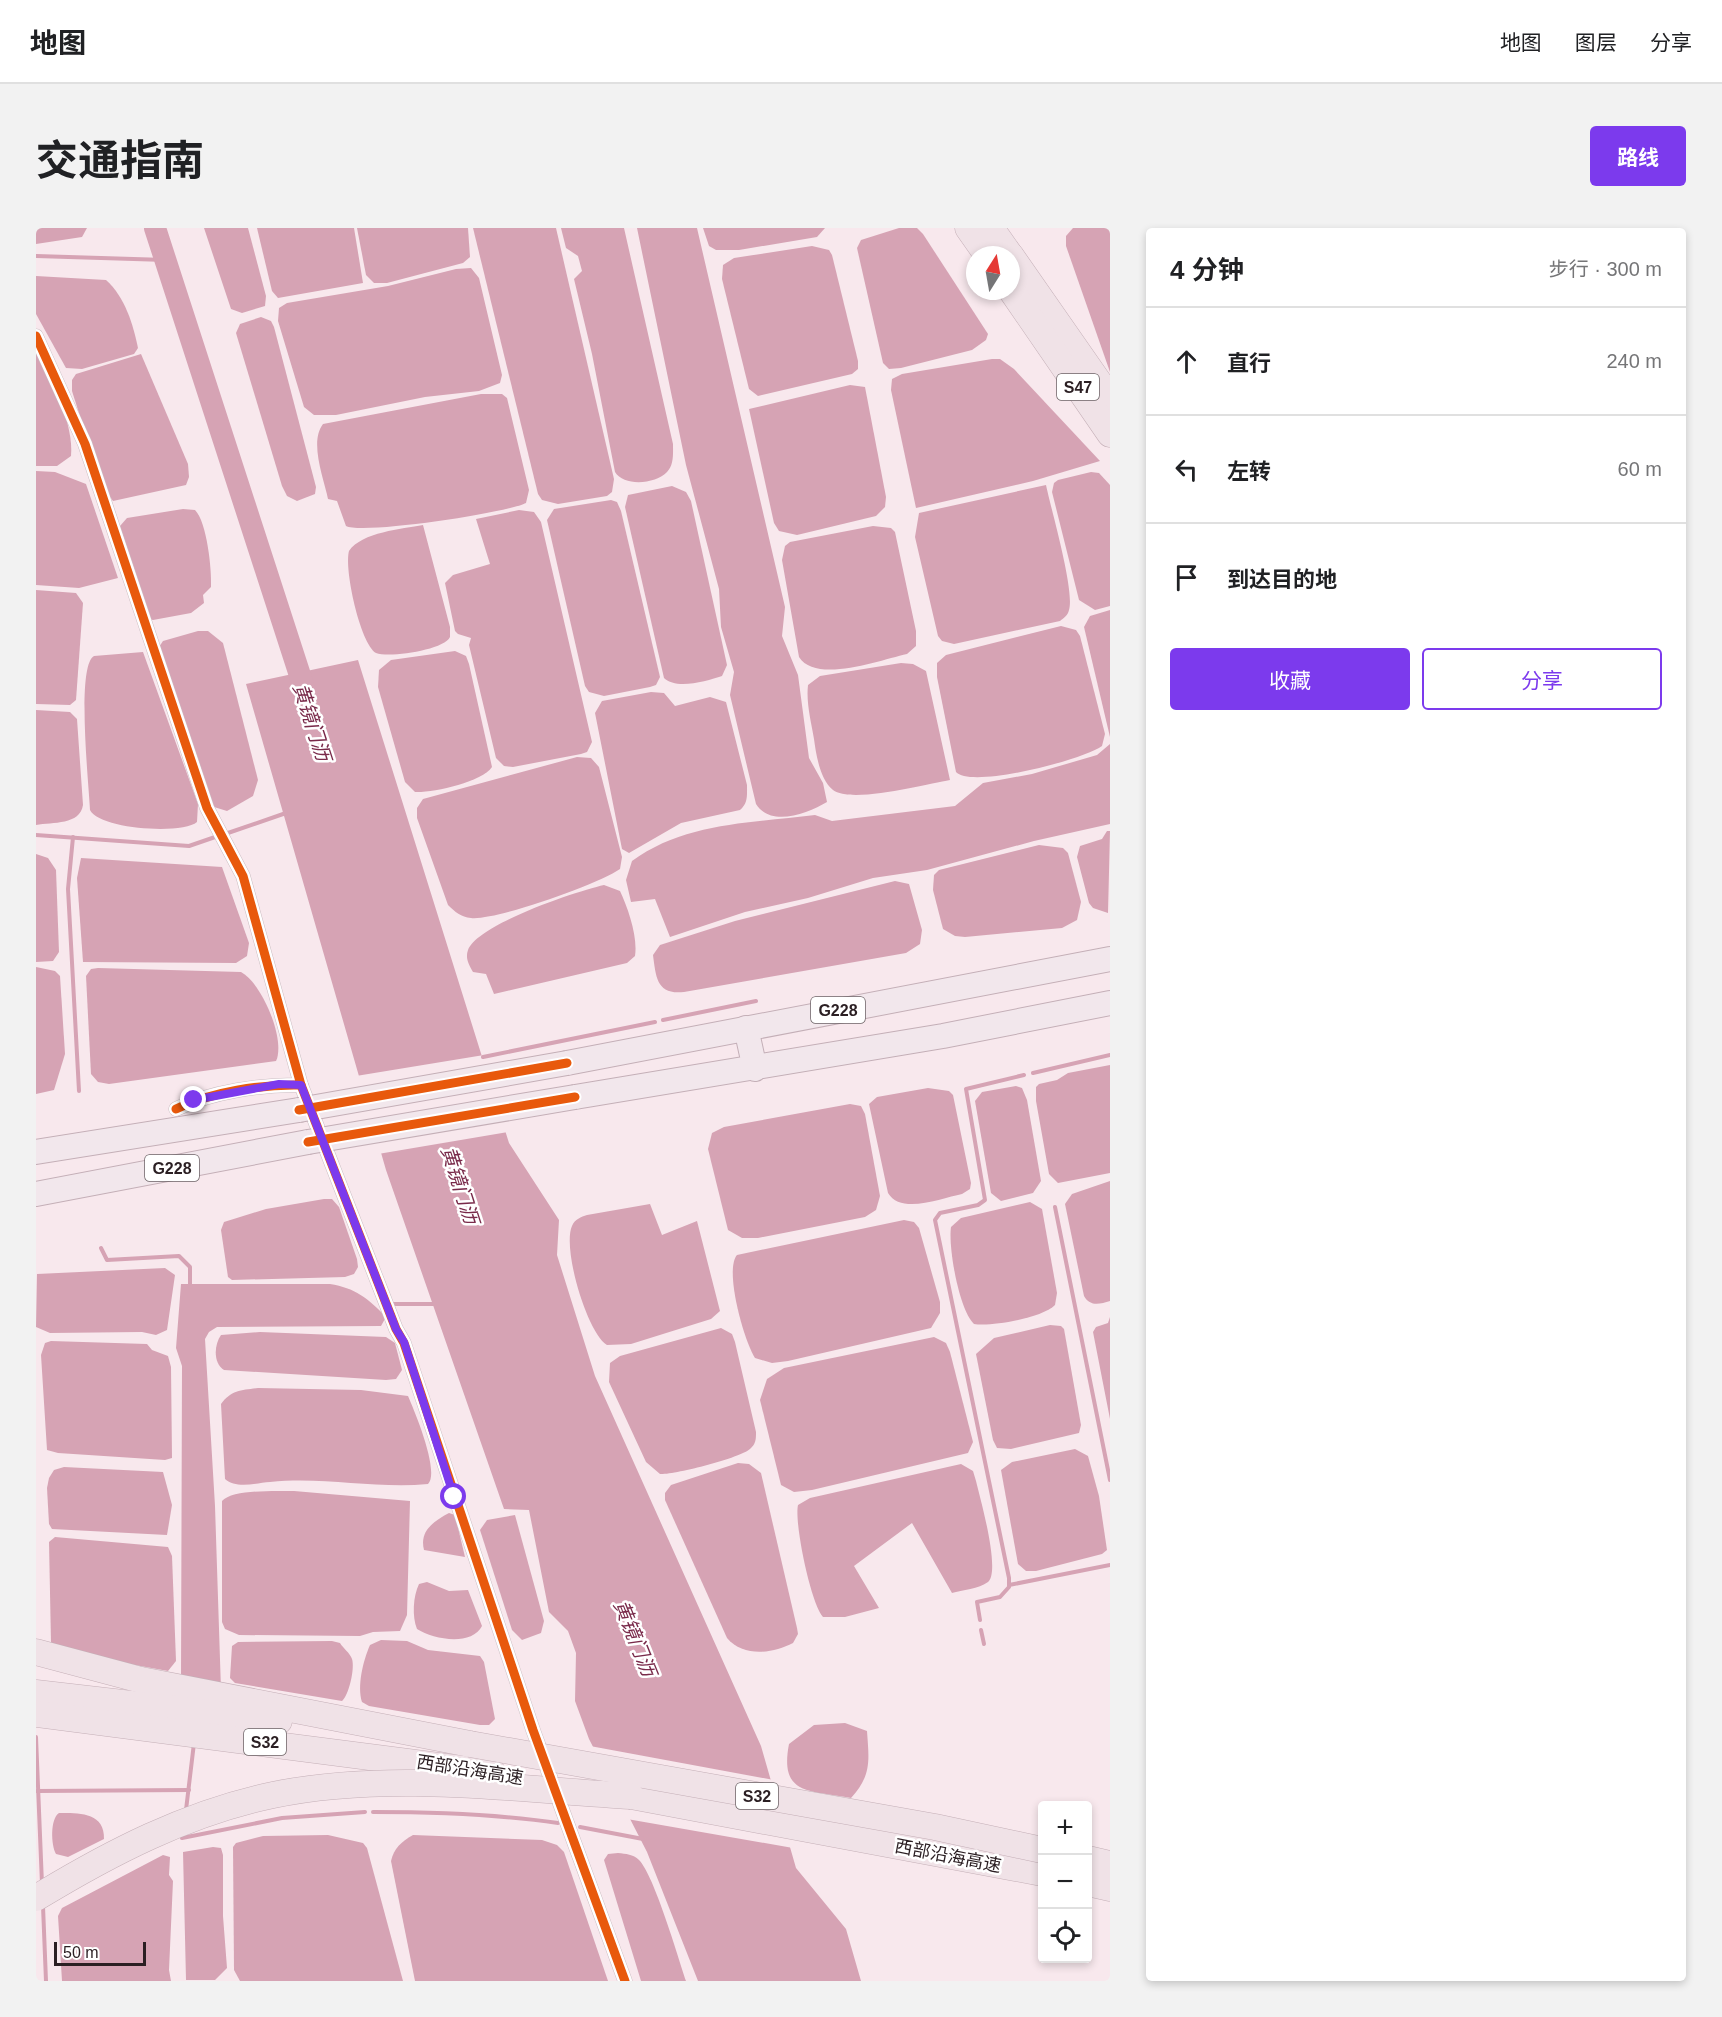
<!DOCTYPE html>
<html lang="zh">
<head>
<meta charset="utf-8">
<style>
	:root { --surface:#fff; --page:#f2f2f2; --text:#202124; --muted:#757577; --line:#e0e0e0; --accent:#7c3aed }
	body { margin:0; font-family:Helvetica,"Noto Sans SC",sans-serif; background:var(--page); color:var(--text) }
	.controls { position:absolute; right:18px; bottom:18px; display:grid; overflow:hidden; border-radius:6px; box-shadow:0 3px 9px #0003 }
	.controls button { width:54px; height:54px; display:grid; place-items:center; padding:0; border:0; border-bottom:2px solid var(--line); background:var(--surface); color:var(--text); font:30px sans-serif }
	.compass { position:absolute; left:930px; top:18px; width:54px; height:54px; border-radius:50%; background:var(--surface); box-shadow:0 3px 9px #0003; rotate:11deg }
	.scale { position:absolute; left:18px; bottom:15px; width:92px; box-sizing:border-box; padding-left:6px; border:3px solid #2b1f23; border-top:0; font-size:16px; line-height:21px; white-space:nowrap; color:#2b1f23; -webkit-text-stroke:4px #fff; paint-order:stroke }
	.stop { position:absolute; width:18px; height:18px; margin:-14px; border:4px solid #7c3aed; border-radius:50%; background:#fff }
	.stop.end { background:#7c3aed; border-color:#fff; box-shadow:0 2px 6px #0008 }
	.list { margin:0; padding:0; list-style:none }
	h2 { display:flex; justify-content:space-between; align-items:center; height:78px; margin:0; padding:0 24px; font-size:26px }
	h2 small { font-size:20px; font-weight:400; color:var(--muted) }
	.list li { display:grid; grid-template-columns:39px 1fr auto; gap:18px; align-items:center; box-sizing:border-box; height:108px; padding:0 24px; border-top:2px solid var(--line) }
	.list b { display:block; font-size:22px; white-space:nowrap }
	.list em { font-size:20px; font-style:normal; color:var(--muted) }
	.actions { display:flex; gap:12px; padding:18px 24px }
	.actions a { flex:1; padding:14px 0; border:2px solid var(--accent); border-radius:6px; text-align:center; font-size:21px; color:var(--accent) }
	.actions .main { background:var(--accent); color:#fff }
	.icon { flex:none; width:33px; height:33px; fill:none; stroke:currentColor; stroke-width:2; stroke-linecap:round; stroke-linejoin:round }
	.map { position:relative; flex:none; width:1074px; height:1753px; overflow:hidden; border-radius:6px }
	header { display:flex; align-items:center; gap:36px; box-sizing:border-box; height:84px; padding:0 30px; background:var(--surface); border-bottom:2px solid var(--line) }
	header strong { font-size:28px }
	nav { display:flex; gap:33px; margin-inline-start:auto; font-size:21px }
	.intro { display:flex; align-items:center; justify-content:space-between; box-sizing:border-box; height:144px; padding:0 36px }
	h1 { margin:0; font-size:42px }
	.button { padding:15px 27px; border-radius:6px; background:var(--accent); color:#fff; font-size:21px; font-weight:700 }
	main { display:flex; gap:36px; padding:0 36px }
	aside { flex:1; background:var(--surface); border-radius:6px; box-shadow:0 3px 9px #0003 }
	.map>svg:first-child { display:block }
	.water { fill:#d6a3b4 }
	.pier { fill:#f8e8ed }
	.lines { fill:none; stroke-linecap:round; stroke-linejoin:round }
	.stream { stroke:#d6a3b4; stroke-width:4 }
	.river { stroke:#d6a3b4; stroke-width:22 }
	.minor-casing { stroke:#ccbec3; stroke-width:15 }
	.trunk-casing { stroke:#c4afb7; stroke-width:26 }
	.motorway-casing { stroke:#c4afb7; stroke-width:27 }
	.minor { stroke:#fefcfc; stroke-width:14 }
	.trunk { stroke:#f2e7ec; stroke-width:24 }
	.motorway { stroke:#f0e2e7; stroke-width:26 }
	.trunk-bridge-casing { stroke:#c4afb7; stroke-width:26; stroke-linecap:butt }
	.motorway-bridge-casing { stroke:#c4afb7; stroke-width:27; stroke-linecap:butt }
	.trunk-bridge { stroke:#f2e7ec; stroke-width:24 }
	.motorway-bridge { stroke:#f0e2e7; stroke-width:26 }
	.cycleway-casing { stroke:#fff; stroke-width:13 }
	.cycleway { stroke:#e8590c; stroke-width:9 }
	.route { stroke:#7c3aed; stroke-width:8 }
	.labels { text-anchor:middle; stroke-width:5; stroke-linejoin:round; paint-order:stroke }
	.shield { fill:#fff; stroke:#6b6265; stroke-width:1.5 }
	.shield-label { font-size:16px; font-weight:bold; fill:#2b1f23 }
	.street-label { font-size:18px; fill:#2b1f23; stroke:#fff }
	.water-label { font-size:20px; font-style:italic; fill:#792a4a; stroke:#fff }
</style>
</head>
<body>
<header>
<strong>地图</strong>
<nav><a>地图</a><a>图层</a><a>分享</a></nav>
</header>
<div class="intro"><h1>交通指南</h1><a class="button">路线</a></div>
<main>
<div class="map">
<svg width="1074" height="1753" viewBox="0 0 1074 1753">
	<rect width="100%" height="100%" fill="#f8e8ed"/>
	<g class="water">
		<polygon points="0,0 51,0 46,9 0,16"/>
		<polygon points="168,0 212,0 230,68 229,78 206,85 195,81"/>
		<polygon points="221,0 318,0 327,55 242,70 236,63"/>
		<polygon points="321,0 432,0 434,29 427,35 351,55 338,55 330,47"/>
		<polygon points="437,0 520,0 578,251 576,264 571,268 522,276 506,272 502,266"/>
		<path d="M525,0H588L637,216C637,226 638,237 631,244C620,256 588,259 579,244L556,126L538,51L546,43L542,28L530,20Z"/>
		<path d="M601,0H661L749,379L746,408L762,447L773,530L787,555L791,574C772,585 735,600 720,576L694,467L698,444L685,399L683,361L650,237Z"/>
		<polygon points="667,0 789,0 781,9 703,22 680,22 673,18"/>
		<polygon points="863,0 881,0 887,6 952,106 950,112 936,122 865,140 853,141 847,135 821,20 825,12"/>
		<polygon points="1037,0 1074,0 1074,144 1030,18 1030,8"/>
		<polygon points="776,18 793,22 796,27 822,133 822,141 816,146 722,168 713,161 686,51 687,37 698,30"/>
		<polygon points="420,41 435,40 443,50 466,147 464,155 443,163 389,169 300,187 278,187 268,179 242,93 243,80 251,75 352,58"/>
		<path d="M0,48L70,52C89,69 97,96 102,120L98,126L46,141L30,140L0,86Z"/>
		<polygon points="225,89 235,93 238,99 280,259 279,266 261,273 251,268 246,258 200,105 204,96"/>
		<path d="M0,123C16,150 38,197 35,228L21,238H0Z"/>
		<polygon points="105,126 152,236 153,249 150,257 77,273 66,258 36,163 36,152 40,146"/>
		<polygon points="956,131 964,131 978,141 1064,233 997,253 880,280 855,162 856,151 866,146"/>
		<polygon points="814,157 829,159 850,269 849,279 840,288 761,307 743,303 738,295 713,181"/>
		<path d="M445,166H466L471,170L493,262L490,275C471,285 326,307 310,298L301,273L292,271C288,251 273,214 287,196Z"/>
		<polygon points="0,243 19,244 50,256 82,350 43,360 0,357"/>
		<polygon points="1055,244 1063,245 1074,257 1074,378 1059,382 1043,372 1016,264 1018,255 1022,252"/>
		<path d="M1010,257C1015,281 1039,363 1033,382C1032,387 1028,390 1024,393L918,416L906,413L902,408L879,309L883,285Z"/>
		<path d="M636,258L650,264L655,273L691,437L686,448C671,453 640,462 628,450L589,279L592,267Z"/>
		<polygon points="575,272 581,274 585,283 624,449 620,457 614,459 568,468 553,464 549,458 511,292 518,281"/>
		<path d="M147,281L159,282C171,294 176,342 175,359L167,367L168,375L155,385L117,392L113,391L84,298L91,290Z"/>
		<polygon points="483,282 498,284 505,294 556,514 551,524 545,526 477,539 468,538 460,530 433,417 435,410 422,406 419,403 409,355 417,347 454,336 440,291"/>
		<path d="M387,297L414,399V409C408,422 354,430 340,425C324,415 308,341 313,323C326,304 366,301 387,297Z"/>
		<path d="M837,298L855,300L859,304L880,403V418L871,426C844,432 780,456 763,429L746,332L749,318L754,314Z"/>
		<polygon points="0,362 40,365 47,375 40,472 34,477 0,476"/>
		<polygon points="1074,382 1074,509 1048,399 1054,388"/>
		<path d="M1025,398L1040,402L1044,408L1069,506L1066,518C1047,532 935,561 920,544L901,449V435L910,427Z"/>
		<polygon points="162,403 172,403 187,415 222,552 217,568 191,583 178,579 123,419 127,413"/>
		<path d="M419,423L430,428L433,436L456,539C446,554 396,565 379,564L369,554L342,459L343,442L355,432Z"/>
		<path d="M107,424L162,576L161,594C146,607 63,601 54,582C53,558 40,438 58,428Z"/>
		<polygon points="322,432 473,915 523,992 521,1027 559,1148 725,1518 760,1640 810,1701 825,1753 662,1753 611,1624 553,1511 539,1473 540,1425 532,1403 513,1384 493,1282 468,1281 350,942 210,456"/>
		<path d="M865,435L877,436L890,443L914,552C891,556 815,576 797,562C784,552 780,526 778,511C775,493 770,475 772,457L784,448Z"/>
		<path d="M615,464L628,465L639,478L674,469L690,474L711,557C711,568 712,575 704,582L645,595L593,625L586,621L559,485L566,473Z"/>
		<path d="M0,482L34,484L41,491L47,577C44,597 17,594 0,597Z"/>
		<path d="M1074,516V596L998,613L891,642L837,650L772,670L709,684L634,709L619,671L595,674L590,652L596,633C649,594 716,595 779,587L796,593L919,578L947,555L996,546L1061,527Z"/>
		<path d="M541,529L555,530L563,539L586,629L584,641C563,656 459,693 435,690C425,689 419,684 412,677L381,590V580L387,571Z"/>
		<polygon points="1071,603 1074,603 1072,685 1057,680 1053,675 1041,629 1044,618 1066,611"/>
		<polygon points="1003,617 1027,620 1032,625 1045,674 1041,692 1026,700 929,709 919,708 907,701 897,662 898,647 903,642"/>
		<polygon points="0,626 12,630 20,642 23,724 17,733 0,734"/>
		<polygon points="45,630 186,639 213,715 211,728 200,735 47,734 41,650"/>
		<path d="M859,653L873,656L886,702L884,716L870,725L648,764C621,767 620,750 617,727L624,717L699,693Z"/>
		<path d="M568,657L584,663C592,680 602,709 599,728L591,735L458,766L450,746L437,744C433,737 429,730 432,722C442,696 541,663 568,657Z"/>
		<polygon points="0,739 19,743 24,748 29,826 18,862 0,866"/>
		<path d="M62,740L205,744C226,755 250,812 240,833L73,856L62,854L55,846L50,748L55,741Z"/>
		<polygon points="1074,837 1074,945 1022,955 1013,946 1000,873 1000,859 1003,856 1021,852 1032,845"/>
		<polygon points="980,858 986,860 991,872 1005,953 997,965 965,973 955,965 939,873 946,864"/>
		<path d="M892,860L913,863L917,867L935,955L934,961L926,966C906,970 865,987 852,965L833,876L841,869Z"/>
		<polygon points="814,876 825,878 829,886 844,968 840,982 829,989 722,1010 706,1010 692,1002 672,921 676,905 688,899"/>
		<path d="M1074,953V1073C1064,1076 1054,1079 1048,1068L1029,976L1036,966Z"/>
		<polygon points="288,971 296,971 303,979 321,1031 322,1039 318,1046 309,1049 196,1052 192,1049 185,1002 188,994 230,981"/>
		<path d="M994,974L1006,981L1021,1065L1019,1077C1006,1090 955,1099 938,1096C923,1082 912,1019 915,999L925,990Z"/>
		<path d="M614,976L626,1007L661,993L684,1083L675,1091L595,1116L571,1117C551,1105 526,1020 536,998C539,991 545,989 551,987Z"/>
		<path d="M868,992L878,994L883,1000L904,1074V1085L895,1100L752,1133L736,1135L719,1130C708,1113 688,1042 701,1027Z"/>
		<polygon points="129,1040 139,1047 131,1102 120,1107 106,1104 14,1105 0,1099 1,1046"/>
		<path d="M145,1056H294C319,1060 332,1070 350,1089L345,1098L181,1099L173,1104L169,1111L179,1278L185,1462L145,1452L146,1138L140,1120Z"/>
		<polygon points="1074,1089 1074,1191 1057,1104 1060,1099 1072,1095"/>
		<polygon points="1014,1097 1025,1098 1028,1101 1045,1197 1043,1205 975,1221 961,1220 957,1212 940,1126 958,1110"/>
		<path d="M685,1100L696,1106L699,1114L720,1204C720,1211 720,1216 714,1221C704,1230 638,1247 624,1246L610,1234L573,1154L574,1135L584,1128Z"/>
		<path d="M224,1104L350,1109L359,1115L366,1142L360,1151L350,1152L188,1142C177,1135 178,1117 185,1107Z"/>
		<polygon points="898,1109 910,1115 914,1124 937,1214 932,1225 776,1262 758,1264 745,1257 724,1172 731,1151 748,1140"/>
		<polygon points="15,1113 111,1116 116,1122 132,1128 135,1139 136,1230 129,1232 22,1225 11,1222 5,1127 9,1115"/>
		<path d="M222,1160L325,1162L372,1168C379,1184 404,1244 392,1256C339,1261 286,1248 234,1254C220,1255 200,1261 189,1251L185,1176C195,1162 206,1162 222,1160Z"/>
		<polygon points="1039,1221 1052,1228 1063,1268 1071,1322 1066,1326 1000,1343 990,1343 982,1336 965,1242 976,1234"/>
		<path d="M702,1235L713,1236L725,1245L761,1400L762,1406L757,1415C736,1426 707,1429 691,1410L629,1272V1265L635,1257Z"/>
		<path d="M925,1236L937,1243L940,1253C944,1270 965,1343 952,1354C943,1361 926,1362 916,1365L876,1295L818,1338L843,1380L809,1389H787C775,1376 758,1295 762,1277L774,1270Z"/>
		<polygon points="28,1239 127,1244 136,1277 131,1307 16,1301 13,1296 11,1260 13,1250 18,1242"/>
		<path d="M258,1263L374,1273L371,1387L364,1403L337,1404L324,1408L203,1407L189,1401L186,1394V1273C196,1261 242,1263 258,1263Z"/>
		<path d="M413,1285L419,1287L429,1329L388,1322C383,1303 398,1293 413,1285Z"/>
		<polygon points="479,1287 508,1393 505,1405 486,1412 476,1402 444,1302 451,1292"/>
		<polygon points="19,1309 132,1319 136,1328 140,1433 132,1443 88,1435 15,1415 13,1314"/>
		<path d="M391,1354L413,1363L432,1362L446,1398C436,1418 398,1412 381,1401C376,1389 377,1368 383,1356Z"/>
		<path d="M345,1412L371,1413L392,1422L444,1428L448,1434L459,1491L453,1497H444L333,1478L326,1474C321,1458 327,1433 334,1417Z"/>
		<path d="M296,1413L304,1415C307,1420 314,1425 316,1431C319,1440 313,1467 306,1473L199,1455L194,1450L196,1418L202,1414Z"/>
		<path d="M809,1495L831,1503C833,1532 836,1547 815,1570C774,1562 743,1568 753,1516L778,1497Z"/>
		<path d="M23,1585C42,1585 69,1584 68,1611L32,1629L20,1626C15,1617 14,1591 23,1585Z"/>
		<polygon points="292,1607 327,1615 331,1620 367,1753 204,1753 198,1742 197,1619 200,1615 227,1608"/>
		<path d="M377,1607L506,1612L521,1617L528,1624L572,1753H379L355,1633C358,1620 365,1614 377,1607Z"/>
		<polygon points="177,1619 185,1620 187,1627 187,1688 191,1740 179,1752 150,1752 147,1624"/>
		<path d="M582,1625C590,1626 597,1626 603,1632C618,1647 642,1729 650,1753H605L568,1632L572,1626Z"/>
		<polygon points="127,1627 134,1629 133,1647 137,1653 133,1742 135,1753 26,1753 22,1688 26,1680"/>
	</g>
	<g class="pier">
		<polygon points="448,827 472,904 342,926 320,848"/>
		<polygon points="554,1518 738,1552 757,1620 591,1591"/>
	</g>
	<g class="lines">
		<g class="stream">
			<polyline points="0,28 130,32"/>
			<polyline points="189,606 250,585"/>
			<polyline points="0,607 153,618 182,608"/>
			<polyline points="37,609 32,661 43,863"/>
			<polyline points="627,792 720,773"/>
			<polyline points="447,829 619,794"/>
			<polyline points="997,845 1074,827"/>
			<polyline points="1019,979 1074,1252"/>
			<polyline points="65,1020 71,1032 143,1028 154,1039 154,1059"/>
			<polyline points="354,1076 400,1076"/>
			<polyline points="973,1357 1074,1337"/>
			<polyline points="944,1392 941,1374 964,1369 973,1359 973,1350 899,992 904,985 942,977 949,972 930,861 988,847"/>
			<polyline points="945,1402 948,1416"/>
			<polyline points="0,1509 6,1656"/>
			<polyline points="1,1563 153,1562"/>
			<polyline points="150,1582 158,1515"/>
			<path d="M337,1584C399,1584 461,1586 522,1595"/>
			<polyline points="544,1599 607,1611"/>
			<polyline points="147,1605 146,1610 246,1590 329,1584"/>
			<polyline points="7,1678 10,1753"/>
		</g>
		<polyline class="river" points="119,0 272,472"/>
		<g class="minor-casing">
			<g id="minor">
				<path d="M0,108L49,216L171,580L207,648L265,857C227,856 174,864 140,881"/>
				<polyline points="265,857 360,1101 368,1115 497,1502 589,1753"/>
			</g>
		</g>
		<g class="trunk-casing">
			<g id="trunk">
				<polyline points="710,800 719,841"/>
				<polyline points="531,835 1074,731"/>
				<polyline points="539,869 907,808 1074,775"/>
				<polyline points="0,924 263,882"/>
				<polyline points="0,966 272,914"/>
			</g>
		</g>
		<g class="motorway-casing">
			<g id="motorway">
				<polyline points="932,0 951,27"/>
				<polyline points="955,0 974,27"/>
				<polyline points="975,28 1074,170"/>
				<polyline points="975,62 1074,206"/>
				<polyline points="0,1424 105,1452 434,1516"/>
				<polyline points="0,1465 243,1493"/>
				<polyline points="0,1486 457,1545"/>
				<polyline points="595,1568 1006,1645"/>
				<polyline points="1052,1631 1074,1636"/>
				<polyline points="1052,1655 1074,1660"/>
			</g>
		</g>
		<use href="#minor" class="minor"/>
		<use href="#trunk" class="trunk"/>
		<use href="#motorway" class="motorway"/>
		<g class="trunk-bridge-casing">
			<g id="trunk-bridge">
				<polyline points="263,882 531,835"/>
				<polyline points="272,914 539,869"/>
			</g>
		</g>
		<g class="motorway-bridge-casing">
			<g id="motorway-bridge">
				<polyline points="434,1516 899,1599 1006,1622"/>
				<path d="M0,1670C74,1625 151,1585 237,1567C351,1543 479,1561 595,1568"/>
			</g>
		</g>
		<use href="#trunk-bridge" class="trunk-bridge"/>
		<use href="#motorway-bridge" class="motorway-bridge"/>
		<g class="cycleway-casing">
			<g id="cycleway">
				<path d="M0,108L49,216L171,580L207,648L265,857C227,856 174,864 140,881"/>
				<polyline points="265,857 360,1101 368,1115 497,1502 589,1753"/>
				<polyline points="263,882 531,835"/>
				<polyline points="272,914 539,869"/>
			</g>
		</g>
		<use href="#cycleway" class="cycleway"/>
	</g>
	<g class="lines">
		<polyline class="route" points="158,872 243,856 265,857 360,1101 368,1114 418,1269"/>
	</g>
	<g class="labels">
		<g class="shield">
			<rect x="1021" y="146" width="42" height="26" rx="4.5"/>
			<rect x="775" y="769" width="54" height="26" rx="4.5"/>
			<rect x="109" y="927" width="54" height="26" rx="4.5"/>
			<rect x="208" y="1501" width="42" height="26" rx="4.5"/>
			<rect x="700" y="1555" width="42" height="26" rx="4.5"/>
		</g>
		<g class="shield-label">
			<text x="1042" y="165">S47</text>
			<text x="802" y="788">G228</text>
			<text x="136" y="946">G228</text>
			<text x="229" y="1520">S32</text>
			<text x="721" y="1574">S32</text>
		</g>
		<g class="street-label">
			<text transform="translate(434 1542) rotate(9)" y="6">西部沿海高速</text>
			<text transform="translate(912 1628) rotate(11)" y="6">西部沿海高速</text>
		</g>
		<g class="water-label">
			<text transform="translate(276 494) rotate(72)" y="7">黄镜门沥</text>
			<text transform="translate(424 957) rotate(72)" y="7">黄镜门沥</text>
			<text transform="translate(599 1410) rotate(68)" y="7">黄镜门沥</text>
		</g>
	</g>
</svg>
<div class="controls">
<button>+</button>
<button>−</button>
<button><svg class="icon" aria-label="locate" viewBox="0 0 24 24"><circle cx="12" cy="12" r="6"/><path d="M12 2v4M12 18v4M2 12h4M18 12h4"/></svg></button>
</div>
<svg class="compass" viewBox="-18 -18 36 36"><path d="M0-13l5 13h-10z" fill="#e53935"/><path d="M0 13l5-13h-10z" fill="#757577"/></svg>
<div class="scale">50 m</div>
<div class="stop" style="left:418px;top:1269px"></div>
<div class="stop end" style="left:158px;top:872px"></div>
</div>
<aside>
<h2>4 分钟<small>步行 · 300 m</small></h2>
<ul class="list">
<li><svg class="icon" aria-label="ahead" viewBox="0 0 24 24"><path d="M12 20V5M6 11l6-6 6 6"/></svg><div><b>直行</b></div><em>240 m</em></li>
<li><svg class="icon" aria-label="left" viewBox="0 0 24 24"><path d="M17 20v-9H6M10 6l-5 5 5 5"/></svg><div><b>左转</b></div><em>60 m</em></li>
<li><svg class="icon" aria-label="arrive" viewBox="0 0 24 24"><path d="M6 21V4h12l-3 4 3 4H6"/></svg><div><b>到达目的地</b></div></li>
</ul>
<div class="actions"><a class="main">收藏</a><a>分享</a></div>
</aside>
</main>
</body>
</html>
